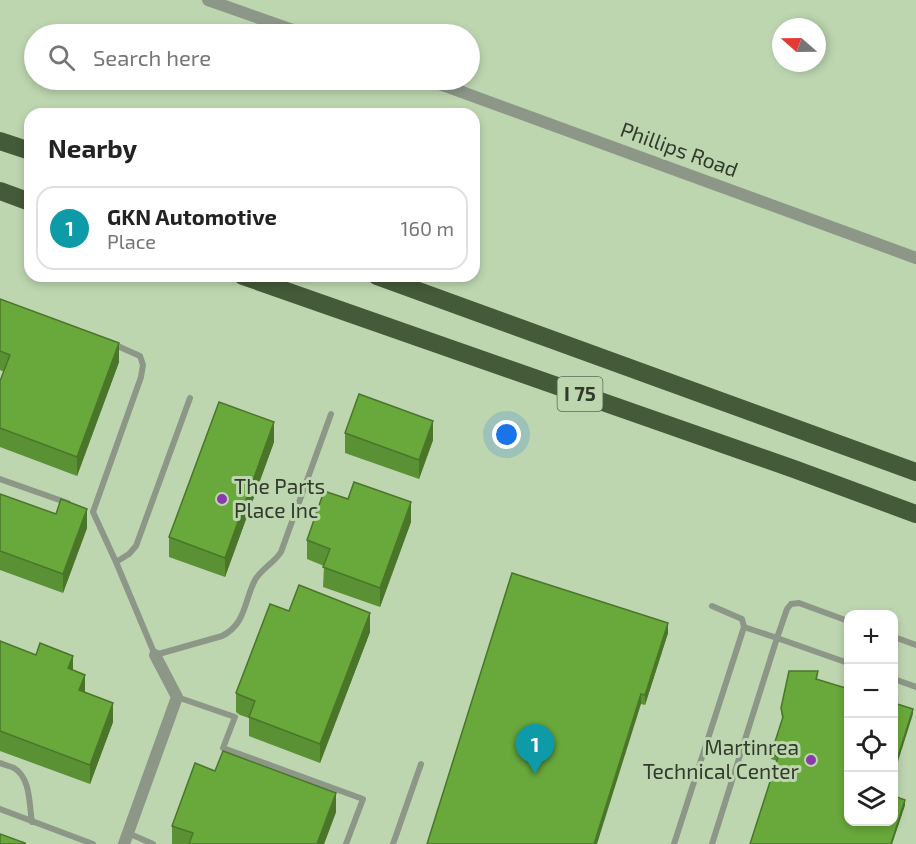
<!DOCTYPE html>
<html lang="en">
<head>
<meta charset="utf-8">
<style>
	:root { --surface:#fff; --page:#f6f6f6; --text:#222; --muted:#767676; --line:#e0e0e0; --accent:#0f766e }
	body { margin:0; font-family:"Exo 2",sans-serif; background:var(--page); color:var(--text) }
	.controls { position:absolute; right:18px; bottom:18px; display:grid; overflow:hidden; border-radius:12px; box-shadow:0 3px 9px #0003 }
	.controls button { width:54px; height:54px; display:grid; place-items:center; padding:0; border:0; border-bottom:2px solid var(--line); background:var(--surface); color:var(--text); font:30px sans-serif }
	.compass { position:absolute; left:772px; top:18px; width:54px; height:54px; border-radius:50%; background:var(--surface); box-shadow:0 3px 9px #0003; rotate:290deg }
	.you { position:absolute; left:507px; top:435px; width:21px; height:21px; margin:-15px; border:4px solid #fff; border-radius:50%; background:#1a73e8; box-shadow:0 0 0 9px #1a73e833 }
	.badge { display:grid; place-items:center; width:39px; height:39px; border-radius:50%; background:var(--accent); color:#fff; font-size:20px; font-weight:700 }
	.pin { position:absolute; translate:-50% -50px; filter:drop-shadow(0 2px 3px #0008) }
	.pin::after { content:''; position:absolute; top:32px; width:21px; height:18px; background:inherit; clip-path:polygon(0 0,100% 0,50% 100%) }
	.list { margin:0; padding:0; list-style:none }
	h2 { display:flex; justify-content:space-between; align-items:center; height:78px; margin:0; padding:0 24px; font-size:26px }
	h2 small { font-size:20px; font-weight:400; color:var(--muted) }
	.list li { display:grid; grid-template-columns:39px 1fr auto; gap:18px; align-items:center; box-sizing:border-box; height:84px; margin:0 12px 12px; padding:0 12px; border:2px solid var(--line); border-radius:18px }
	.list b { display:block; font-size:22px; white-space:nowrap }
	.list p { margin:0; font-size:20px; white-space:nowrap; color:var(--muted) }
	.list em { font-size:20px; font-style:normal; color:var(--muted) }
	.icon { flex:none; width:33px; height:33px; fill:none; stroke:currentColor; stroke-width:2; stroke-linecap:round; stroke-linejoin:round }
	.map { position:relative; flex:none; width:916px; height:844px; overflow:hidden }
	.search { position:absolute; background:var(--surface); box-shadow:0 3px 9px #0003; left:24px; top:24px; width:456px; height:66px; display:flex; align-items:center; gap:15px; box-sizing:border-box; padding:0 21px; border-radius:33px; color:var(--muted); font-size:22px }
	.panel { position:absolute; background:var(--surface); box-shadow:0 3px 9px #0003; left:24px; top:108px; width:456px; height:174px; border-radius:18px }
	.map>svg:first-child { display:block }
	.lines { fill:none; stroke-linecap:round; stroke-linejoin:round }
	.lane { stroke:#8d9787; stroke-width:6 }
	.street { stroke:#8d9787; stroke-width:12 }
	.highway { stroke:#445a38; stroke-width:18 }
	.wall { fill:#5a9134 }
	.shaded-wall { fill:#4a762a }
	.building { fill:#69a93c; stroke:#4a762a; stroke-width:1.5 }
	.poi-dot { fill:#8a3aaa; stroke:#bdd6b0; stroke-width:2 }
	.labels { text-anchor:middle; stroke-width:6; stroke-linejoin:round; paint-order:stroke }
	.shield { fill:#bdd6b0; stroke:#5b6a54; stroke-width:1.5 }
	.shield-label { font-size:20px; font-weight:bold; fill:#313b2c }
	.street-label { font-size:21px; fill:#313b2c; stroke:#bdd6b0 }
	.poi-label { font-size:21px; fill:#313b2c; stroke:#bdd6b0; text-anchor:start }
</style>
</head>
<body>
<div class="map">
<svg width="916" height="844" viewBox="0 0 916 844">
	<rect width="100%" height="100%" fill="#bdd6b0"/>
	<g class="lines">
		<g class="lane">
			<path d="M113,344L140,356L143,365L141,377L93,512L116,562L155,655L222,636C246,624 244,601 255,580C261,569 274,563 281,552L331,414"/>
			<polyline points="0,479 68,503"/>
			<polyline points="116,562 129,554 136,546 190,398"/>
			<polyline points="848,621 799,603 791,604 787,609 777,638 848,663"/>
			<polyline points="894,637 916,645"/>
			<polyline points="894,679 916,687"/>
			<polyline points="177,697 235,717 223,748 363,799 346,844"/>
			<path d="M0,763C4,765 10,766 14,768C31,778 29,805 32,822"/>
			<polyline points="0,809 93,844"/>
			<polyline points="128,833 153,844"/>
			<polyline points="393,844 421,764"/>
			<polyline points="674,844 744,627 742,619 712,606"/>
			<polyline points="712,844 777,638 744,627"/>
		</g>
		<g class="street">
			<polyline points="208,0 304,34"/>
			<polyline points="429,80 916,258"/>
			<polyline points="124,844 177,697 155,655"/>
		</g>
		<g class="highway">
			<polyline points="0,141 30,151"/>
			<polyline points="0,191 30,202"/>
			<polyline points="243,276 794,469 916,514"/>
			<polyline points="377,276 916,472"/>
		</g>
	</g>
	<g class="wall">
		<polygon points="0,299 119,362 77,476 0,447 0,381 4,372 0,370"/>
		<polygon points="345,433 433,440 419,479 345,453"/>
		<polygon points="274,442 225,577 169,557 169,537"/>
		<polygon points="0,494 87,528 63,593 0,570"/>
		<polygon points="411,522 380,607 323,587 324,566 307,559 307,540"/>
		<polygon points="512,573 668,633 645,705 641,704"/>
		<polygon points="289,611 370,632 320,763 249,736 249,718 240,715 236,712 236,693"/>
		<polygon points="0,641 73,670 85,692 113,722 90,784 0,751"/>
		<polygon points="789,671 818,671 817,679 849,689 849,822 894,822 894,796 905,800 905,805 892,844 750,844 777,761 771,759 771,754 782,719 781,708"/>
		<polygon points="336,812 324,844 172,844 172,826"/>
	</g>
	<g class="shaded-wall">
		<polygon points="119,343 119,362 77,476 77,457"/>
		<polygon points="433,421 433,440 419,479 419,460"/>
		<polygon points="274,422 274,442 225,577 225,558"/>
		<polygon points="411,502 411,522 380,607 380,588"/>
		<polygon points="87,509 87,528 63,593 63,574"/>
		<polygon points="370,613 370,632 320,763 320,744"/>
		<polygon points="668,623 668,633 645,705 645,695"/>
		<polygon points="73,656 73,675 68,668"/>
		<polygon points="85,675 85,694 79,690"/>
		<polygon points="641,694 641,704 597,844 594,844"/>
		<polygon points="113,703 113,722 90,784 90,765"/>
		<polygon points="913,709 913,714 894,774 894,769"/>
		<polygon points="336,793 336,812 324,844 317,844"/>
		<polygon points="905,800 905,805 892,844 891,844"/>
	</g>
	<g class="building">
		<polygon points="0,299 119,343 77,457 0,428 0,381 10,355 0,351"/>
		<polygon points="359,394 433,421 419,460 345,433"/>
		<polygon points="219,402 274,422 225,558 169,537"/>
		<polygon points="354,482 411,502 380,588 323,567 330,549 307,540 324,491 348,499"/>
		<polygon points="0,494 56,514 61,499 87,509 63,574 0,551"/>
		<polygon points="512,573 668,623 645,695 641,694 594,844 427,844"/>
		<polygon points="299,585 370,613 320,744 249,717 255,701 240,695 236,693 270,604 289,611"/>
		<polygon points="0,641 36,655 40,643 73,656 68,668 85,675 79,690 113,703 90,765 0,731"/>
		<polygon points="789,671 818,671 816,679 849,689 849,822 894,822 894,796 905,800 891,844 750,844 778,757 771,754 783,717 781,708"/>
		<polygon points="894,703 913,709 894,769"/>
		<polygon points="223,751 336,793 317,844 189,844 193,833 172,826 195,763 215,771"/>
		<polygon points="0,834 25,843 25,844 0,844"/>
	</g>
	<g class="poi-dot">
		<circle cx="222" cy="499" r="6"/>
		<circle cx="811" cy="760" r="6"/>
	</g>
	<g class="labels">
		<rect class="shield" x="557.5" y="377" width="45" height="34" rx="4.5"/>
		<g class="shield-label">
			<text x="580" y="401">I 75</text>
		</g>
		<g class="street-label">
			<text transform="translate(679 150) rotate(20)" y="7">Phillips Road</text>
		</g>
		<g class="poi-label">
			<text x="234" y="494">The Parts<tspan x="234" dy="24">Place Inc</tspan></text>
			<text x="799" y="755" text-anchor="end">Martinrea<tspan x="799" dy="24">Technical Center</tspan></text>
		</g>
	</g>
</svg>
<div class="controls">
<button>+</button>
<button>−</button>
<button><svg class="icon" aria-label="locate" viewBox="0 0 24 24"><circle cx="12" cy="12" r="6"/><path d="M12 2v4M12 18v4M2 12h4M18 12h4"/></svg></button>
<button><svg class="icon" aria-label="layers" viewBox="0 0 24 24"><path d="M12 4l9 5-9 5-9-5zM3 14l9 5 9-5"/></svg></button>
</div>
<svg class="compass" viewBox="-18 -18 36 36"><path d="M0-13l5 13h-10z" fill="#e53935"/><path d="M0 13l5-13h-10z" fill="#767676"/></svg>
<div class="you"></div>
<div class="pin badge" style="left:535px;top:774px;background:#0f9aa8">1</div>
<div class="search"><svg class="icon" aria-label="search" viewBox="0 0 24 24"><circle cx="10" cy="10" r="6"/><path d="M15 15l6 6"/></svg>Search here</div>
<section class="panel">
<h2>Nearby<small></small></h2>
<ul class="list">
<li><span class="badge" style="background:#0f9aa8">1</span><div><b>GKN Automotive</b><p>Place</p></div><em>160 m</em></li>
</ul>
</section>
</div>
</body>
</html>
